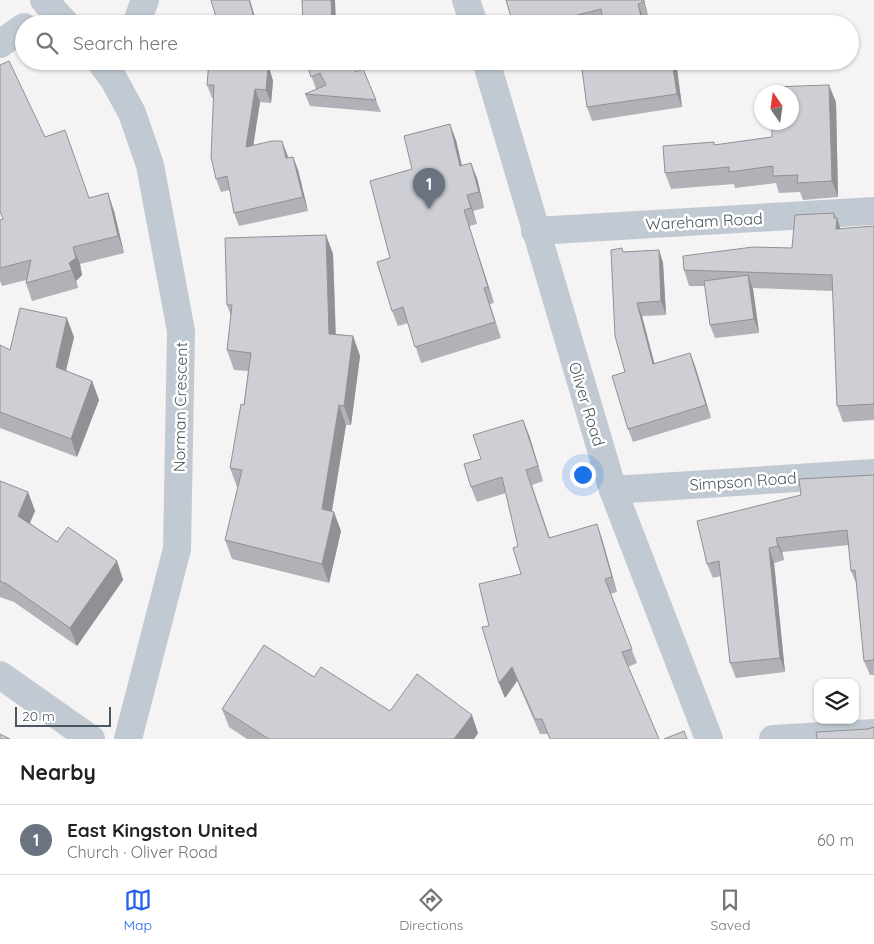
<!DOCTYPE html>
<html lang="en">
<head>
<meta charset="utf-8">
<style>
	:root { --surface:#fff; --page:#f6f6f6; --text:#222; --muted:#767676; --line:#e0e0e0; --accent:#2563eb }
	body { margin:0; font-family:Quicksand,sans-serif; background:var(--page); color:var(--text) }
	.controls { position:absolute; right:15px; bottom:15px; display:grid; overflow:hidden; border-radius:10px; box-shadow:0 1px 4px #0004 }
	.controls button { width:45px; height:45px; display:grid; place-items:center; padding:0; border:0; border-bottom:1px solid var(--line); background:var(--surface); color:var(--text); font:25px sans-serif }
	.compass { position:absolute; left:754px; top:85px; width:45px; height:45px; border-radius:50%; background:var(--surface); box-shadow:0 1px 4px #0004; rotate:347deg }
	.scale { position:absolute; left:15px; bottom:12px; width:96px; box-sizing:border-box; padding-left:5px; border:2px solid #4a5661; border-top:0; font-size:14px; line-height:18px; white-space:nowrap; color:#4a5661; -webkit-text-stroke:4px #fff; paint-order:stroke }
	.you { position:absolute; left:582px; top:474px; width:18px; height:18px; margin:-12px; border:4px solid #fff; border-radius:50%; background:#1a73e8; box-shadow:0 0 0 8px #1a73e833 }
	.badge { display:grid; place-items:center; width:32px; height:32px; border-radius:50%; background:var(--accent); color:#fff; font-size:16px; font-weight:700 }
	.pin { position:absolute; translate:-50% -41px; filter:drop-shadow(0 1px 2px #0008) }
	.pin::after { content:''; position:absolute; top:26px; width:18px; height:15px; background:inherit; clip-path:polygon(0 0,100% 0,50% 100%) }
	.list { margin:0; padding:0; list-style:none }
	h2 { display:flex; justify-content:space-between; align-items:center; height:65px; margin:0; padding:0 20px; font-size:21px }
	h2 small { font-size:16px; font-weight:400; color:var(--muted) }
	.list li { display:grid; grid-template-columns:32px 1fr auto; gap:15px; align-items:center; box-sizing:border-box; height:70px; padding:0 20px; border-top:1px solid var(--line) }
	.list b { display:block; font-size:19px; white-space:nowrap }
	.list p { margin:0; font-size:16px; white-space:nowrap; color:var(--muted) }
	.list em { font-size:16px; font-style:normal; color:var(--muted) }
	.icon { flex:none; width:28px; height:28px; fill:none; stroke:currentColor; stroke-width:2; stroke-linecap:round; stroke-linejoin:round }
	.map { position:relative; flex:none; width:874px; height:739px; overflow:hidden }
	.search { position:absolute; background:var(--surface); box-shadow:0 1px 4px #0004; left:15px; right:15px; top:15px; height:55px; display:flex; align-items:center; gap:12px; box-sizing:border-box; padding:0 18px; border-radius:28px; color:var(--muted); font-size:19px }
	.sheet { height:135px; background:var(--surface) }
	nav { display:flex; justify-content:space-around; align-items:center; box-sizing:border-box; height:70px; border-top:1px solid var(--line); background:var(--surface); font-size:14px; color:var(--muted) }
	nav a { display:grid; justify-items:center; gap:2px }
	nav .on { color:var(--accent) }
	.map>svg:first-child { display:block }
	.lines { fill:none; stroke-linecap:round; stroke-linejoin:round }
	.minor { stroke:#c1cad2; stroke-width:28 }
	.wall { fill:#b0b2b7 }
	.shaded-wall { fill:#909195 }
	.building { fill:#cdcfd5; stroke:#909195 }
	.labels { text-anchor:middle; stroke-width:5; stroke-linejoin:round; paint-order:stroke }
	.street-label { font-size:16px; fill:#4a5661; stroke:#fff }
</style>
</head>
<body>
<div class="map">
<svg width="874" height="739" viewBox="0 0 874 739">
	<rect width="100%" height="100%" fill="#f5f3f3"/>
	<g class="lines">
		<g class="minor">
			<polyline points="44,0 66,24"/>
			<polyline points="466,0 474,24"/>
			<polyline points="136,24 145,0"/>
			<polyline points="0,44 24,27"/>
			<polyline points="100,61 114,80 132,113 150,165 181,331 177,549 128,739"/>
			<polyline points="486,61 613,490 709,739"/>
			<polyline points="535,231 874,211"/>
			<polyline points="613,490 874,473"/>
			<polyline points="0,675 91,739"/>
			<polyline points="773,739 874,733"/>
		</g>
	</g>
	<g class="wall">
		<polygon points="644,0 648,15 643,17 644,24 604,24 604,23 599,24 513,24"/>
		<polygon points="209,61 267,61 273,81 271,103 260,102 253,145 287,154 288,157 293,157 298,170 308,211 239,226 234,213 230,190 221,192 216,179 214,98 212,98 207,85"/>
		<polygon points="306,61 356,72 376,100 381,112 310,106 305,94 322,87 316,89"/>
		<polygon points="615,64 677,69 682,107 592,121 587,107"/>
		<polygon points="836,102 838,197 803,200 800,192 779,193 776,183 735,188 734,184 671,189 665,173 715,145 772,137"/>
		<polygon points="45,137 89,198 114,211 124,253 80,264 82,275 76,281 78,288 32,301 26,283 26,280 2,286 0,281 0,220 3,219"/>
		<polygon points="456,140 462,165 477,178 484,208 473,211 477,224 469,226 494,303 490,304 501,338 421,363 408,323 398,326 392,311 412,169"/>
		<polygon points="836,218 840,229 874,226 874,420 843,422 837,406 833,291 753,288 759,333 715,338 710,325 705,286 689,286 684,270 792,248"/>
		<polygon points="326,235 333,254 336,334 353,336 360,356 351,425 346,425 332,511 341,531 329,583 232,559 225,540 238,487 237,487 230,468 244,405 248,371 234,370 227,350 231,316 227,305"/>
		<polygon points="659,250 663,263 666,315 642,316 654,364 690,353 695,366 711,418 633,442 628,429 625,372 624,252"/>
		<polygon points="74,337 66,371 92,381 99,400 77,457 0,428 0,345 10,350"/>
		<polygon points="529,435 543,481 532,485 550,538 602,539 617,592 610,594 637,663 628,667 659,739 550,739 548,734 540,734 517,681 505,698 499,683 489,626 521,574 518,546 506,493 477,502 471,487 481,459"/>
		<polygon points="874,475 874,675 870,675 864,661 857,585 851,571 849,545 782,552 784,560 774,563 785,672 736,678 730,663 721,576 713,578 707,564 801,495"/>
		<polygon points="0,481 28,492 35,511 30,523 57,542 117,561 123,580 77,646 14,602 0,597"/>
		<polygon points="314,677 390,711 478,733 474,739 247,739 229,727 222,709"/>
	</g>
	<g class="shaded-wall">
		<polygon points="249,0 250,0 257,24 256,24"/>
		<polygon points="331,0 335,0 336,24 332,24"/>
		<polygon points="643,0 644,0 648,15"/>
		<polygon points="638,4 643,17 644,24 643,24"/>
		<polygon points="266,61 267,61 273,81 271,103 266,90"/>
		<polygon points="672,61 674,61 677,69 682,107 677,94"/>
		<polygon points="829,85 836,102 838,197 832,181"/>
		<polygon points="255,89 260,102 251,160 246,147"/>
		<polygon points="450,124 456,140 465,181 460,166"/>
		<polygon points="282,141 287,154 291,171 286,158"/>
		<polygon points="293,157 298,170 308,211 303,197"/>
		<polygon points="471,163 477,178 484,208 479,192"/>
		<polygon points="108,193 114,211 124,253 118,236"/>
		<polygon points="467,195 473,211 477,224 471,208"/>
		<polygon points="464,210 469,226 494,303 488,287"/>
		<polygon points="834,213 837,221 837,218 842,234 836,229"/>
		<polygon points="326,235 333,254 336,353 329,334"/>
		<polygon points="73,247 80,264 82,275 76,281 78,288 69,263"/>
		<polygon points="659,250 663,263 666,315 661,301"/>
		<polygon points="748,275 753,289 759,333 754,319"/>
		<polygon points="637,303 642,316 658,377 653,364"/>
		<polygon points="67,318 74,337 62,386 56,367"/>
		<polygon points="353,336 360,356 351,425 344,406"/>
		<polygon points="690,353 695,366 711,418 706,405"/>
		<polygon points="92,381 99,400 77,457 71,439"/>
		<polygon points="339,405 346,425 329,528 322,509"/>
		<polygon points="523,420 529,435 543,481 538,466"/>
		<polygon points="28,492 35,511 25,534 18,516"/>
		<polygon points="334,512 341,531 329,583 322,564"/>
		<polygon points="597,524 602,539 617,592 612,577"/>
		<polygon points="776,538 782,552 784,560 778,546"/>
		<polygon points="769,548 774,563 785,672 780,658"/>
		<polygon points="117,561 123,580 77,646 70,628"/>
		<polygon points="512,667 517,681 505,698 499,683"/>
		<polygon points="472,715 478,733 474,739 454,739"/>
	</g>
	<g class="building">
		<polygon points="211,0 249,0 256,24 218,24"/>
		<polygon points="302,0 331,0 332,24 303,24"/>
		<polygon points="506,0 643,0 643,2 638,4 643,24 604,24 601,9 543,24 513,24"/>
		<polygon points="9,61 45,137 65,130 89,198 108,193 118,236 73,247 76,258 69,263 72,270 26,283 31,260 0,268 0,220 3,219 0,211 0,65"/>
		<polygon points="209,61 266,61 268,68 266,90 255,89 246,147 272,141 282,141 286,158 293,157 303,197 234,213 227,176 216,179 211,157 214,85 207,85"/>
		<polygon points="306,61 352,61 356,72 363,69 376,100 305,94 326,85 320,73 311,77"/>
		<polygon points="614,61 672,61 677,94 587,107 582,69 615,64"/>
		<polygon points="829,85 832,181 797,183 798,175 773,176 773,166 729,172 729,167 665,173 663,146 714,142 714,145 772,137 772,122 792,122 792,92 771,92 771,87"/>
		<polygon points="450,124 460,166 471,163 479,192 467,195 471,208 464,210 488,287 484,288 495,322 415,347 403,307 392,311 377,262 390,258 370,181 412,169 404,136"/>
		<polygon points="834,213 834,218 837,218 836,229 874,226 874,404 837,406 832,275 684,270 683,256 753,247 792,248 795,215"/>
		<polygon points="326,235 329,334 353,336 344,406 339,405 322,509 334,512 322,564 225,540 242,470 230,468 241,404 244,405 251,353 227,350 232,305 227,305 225,238"/>
		<polygon points="622,248 623,252 659,250 661,301 637,303 653,364 690,353 706,405 628,429 612,376 625,372 615,336 611,250"/>
		<polygon points="748,275 754,319 710,325 704,281"/>
		<polygon points="20,308 67,318 56,367 92,381 71,439 0,412 0,345 10,350"/>
		<polygon points="523,420 538,466 526,470 549,538 597,524 612,577 605,579 632,649 622,652 659,739 550,739 542,719 535,719 512,667 499,683 482,627 489,626 479,584 521,574 513,548 518,546 502,477 471,487 464,464 481,459 473,435"/>
		<polygon points="874,475 874,660 864,661 855,570 851,571 847,530 776,538 778,546 769,548 780,658 730,663 719,561 707,564 697,521 801,495 799,479"/>
		<polygon points="0,481 28,492 18,516 57,542 68,527 117,561 70,628 7,584 0,581"/>
		<polygon points="264,645 314,677 321,667 390,711 417,674 472,715 454,739 269,739 222,709"/>
		<polygon points="874,727 874,739 817,739 816,732 868,729"/>
		<polygon points="684,731 687,739 664,739"/>
		<polygon points="0,734 10,739 0,739"/>
	</g>
	<g class="labels">
		<g class="street-label">
			<text transform="translate(704 221) rotate(-3)" y="6">Wareham Road</text>
			<text transform="translate(587 404) rotate(73)" y="6">Oliver Road</text>
			<text transform="translate(180 407) rotate(-89)" y="6">Norman Crescent</text>
			<text transform="translate(743 481) rotate(-4)" y="6">Simpson Road</text>
		</g>
	</g>
</svg>
<div class="controls">
<button><svg class="icon" aria-label="layers" viewBox="0 0 24 24"><path d="M12 4l9 5-9 5-9-5zM3 14l9 5 9-5"/></svg></button>
</div>
<svg class="compass" viewBox="-18 -18 36 36"><path d="M0-13l5 13h-10z" fill="#e53935"/><path d="M0 13l5-13h-10z" fill="#767676"/></svg>
<div class="scale">20 m</div>
<div class="you"></div>
<div class="pin badge" style="left:429px;top:209px;background:#6b7280">1</div>
<div class="search"><svg class="icon" aria-label="search" viewBox="0 0 24 24"><circle cx="10" cy="10" r="6"/><path d="M15 15l6 6"/></svg>Search here</div>
</div>
<section class="sheet">
<h2>Nearby<small></small></h2>
<ul class="list">
<li><span class="badge" style="background:#6b7280">1</span><div><b>East Kingston United</b><p>Church · Oliver Road</p></div><em>60 m</em></li>
</ul>
</section>
<nav>
<a class="on"><svg class="icon" aria-label="map" viewBox="0 0 24 24"><path d="M3 6l6-2 6 2 6-2v14l-6 2-6-2-6 2zM9 4v14M15 6v14"/></svg>Map</a>
<a><svg class="icon" aria-label="directions" viewBox="0 0 24 24"><path d="M12 3l9 9-9 9-9-9zM9 14v-3h6M13 9l2 2-2 2"/></svg>Directions</a>
<a><svg class="icon" aria-label="saved" viewBox="0 0 24 24"><path d="M7 4h10v16l-5-4-5 4z"/></svg>Saved</a>
</nav>
</body>
</html>
